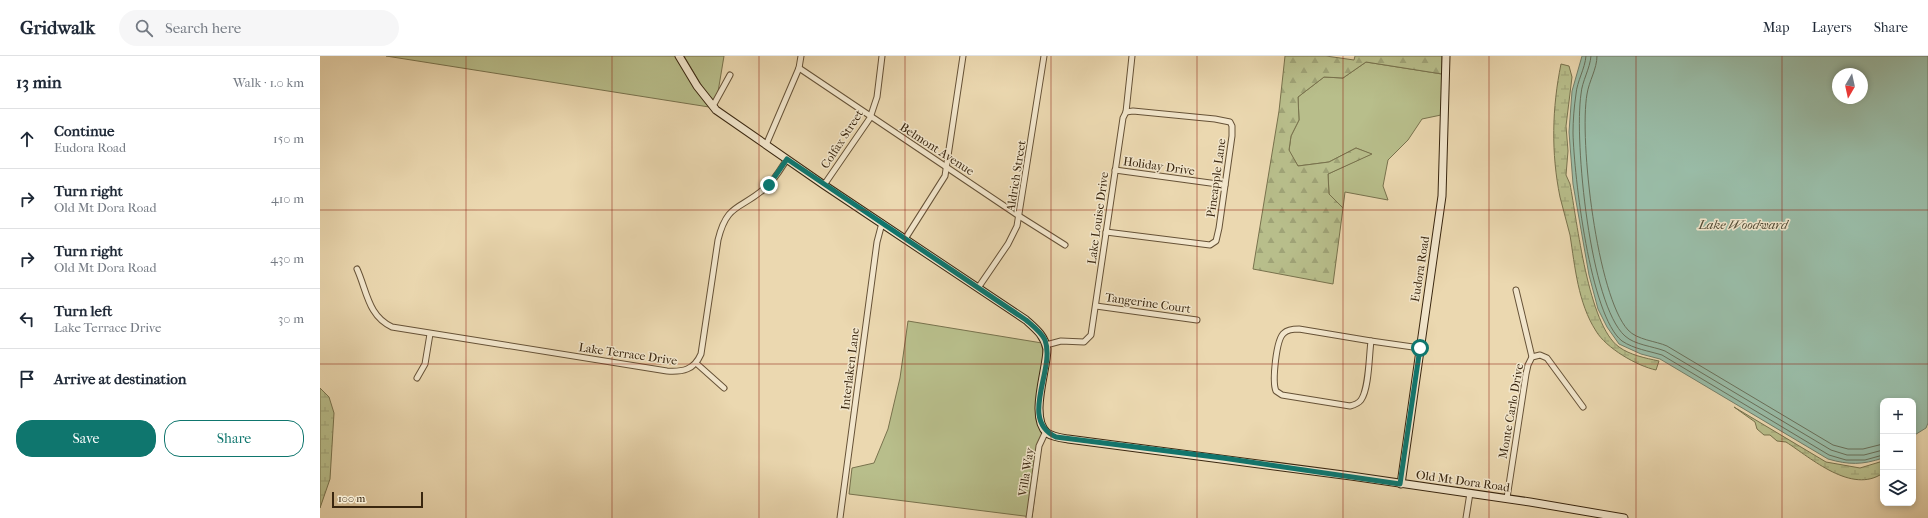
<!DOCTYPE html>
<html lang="en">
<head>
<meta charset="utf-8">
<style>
	:root { --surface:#fff; --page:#f6f6f7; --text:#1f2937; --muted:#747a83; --line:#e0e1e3; --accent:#0f766e }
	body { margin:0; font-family:"IM FELL French Canon",serif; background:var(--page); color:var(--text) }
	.controls { position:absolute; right:12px; bottom:12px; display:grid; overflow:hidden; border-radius:8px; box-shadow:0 2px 6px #0003 }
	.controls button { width:36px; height:36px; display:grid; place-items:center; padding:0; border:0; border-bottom:1px solid var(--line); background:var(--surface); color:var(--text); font:20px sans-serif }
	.compass { position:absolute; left:1512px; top:12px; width:36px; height:36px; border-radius:50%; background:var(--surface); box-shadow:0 2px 6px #0003; rotate:189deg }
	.scale { position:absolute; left:12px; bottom:10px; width:91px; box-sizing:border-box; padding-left:4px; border:2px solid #39260f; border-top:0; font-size:11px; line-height:14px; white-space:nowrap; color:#39260f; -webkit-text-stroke:3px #f2e6cc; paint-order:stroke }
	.stop { position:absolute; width:12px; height:12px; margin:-9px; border:3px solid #0f766e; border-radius:50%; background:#fff }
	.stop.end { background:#0f766e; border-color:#fff; box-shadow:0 1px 4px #0008 }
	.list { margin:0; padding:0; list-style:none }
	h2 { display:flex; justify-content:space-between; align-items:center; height:52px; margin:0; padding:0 16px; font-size:17px }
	h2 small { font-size:13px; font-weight:400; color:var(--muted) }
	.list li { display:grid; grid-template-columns:26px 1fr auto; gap:12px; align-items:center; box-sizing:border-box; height:60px; padding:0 16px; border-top:1px solid var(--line) }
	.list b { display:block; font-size:15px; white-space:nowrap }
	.list p { margin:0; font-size:13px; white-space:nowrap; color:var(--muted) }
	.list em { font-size:13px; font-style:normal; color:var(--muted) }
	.actions { display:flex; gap:8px; padding:12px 16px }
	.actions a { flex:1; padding:9px 0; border:1px solid var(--accent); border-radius:16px; text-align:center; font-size:14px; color:var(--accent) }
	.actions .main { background:var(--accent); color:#fff }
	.icon { flex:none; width:22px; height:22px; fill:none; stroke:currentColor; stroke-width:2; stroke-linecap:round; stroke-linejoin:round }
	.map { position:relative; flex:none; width:1608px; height:462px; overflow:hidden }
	header { display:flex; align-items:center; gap:24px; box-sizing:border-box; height:56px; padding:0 20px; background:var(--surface); border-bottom:1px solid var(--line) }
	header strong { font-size:19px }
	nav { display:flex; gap:22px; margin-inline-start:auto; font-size:14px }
	.search { width:280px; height:36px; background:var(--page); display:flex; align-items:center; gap:10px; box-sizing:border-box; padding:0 14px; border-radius:22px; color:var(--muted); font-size:15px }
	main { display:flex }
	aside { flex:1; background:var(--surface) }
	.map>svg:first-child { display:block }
	.grass { fill:#b8be8b; stroke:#78724d }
	.forest { fill:url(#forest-firs); stroke:#78724d }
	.wetland { fill:url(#wetland-marsh); stroke:#78724d }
	.water { fill:#99bba6; stroke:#737f6a; fill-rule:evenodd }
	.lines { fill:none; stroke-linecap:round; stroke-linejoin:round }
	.shore { stroke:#69705a; stroke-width:1 }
	.street-casing { stroke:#665237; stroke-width:7 }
	.secondary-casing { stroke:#39260f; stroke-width:9 }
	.street { stroke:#f2e6cc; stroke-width:5 }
	.secondary { stroke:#f2e6cc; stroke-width:7 }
	.route { stroke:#0f766e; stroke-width:5 }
	.grid { fill:none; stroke:#8f2418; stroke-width:1; stroke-opacity:0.55 }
	.labels { text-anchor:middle; stroke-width:3; stroke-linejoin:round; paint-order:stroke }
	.street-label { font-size:12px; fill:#39260f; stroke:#f2e6cc }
	.water-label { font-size:13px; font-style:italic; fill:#514b35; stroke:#f2e6cc }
</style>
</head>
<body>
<header>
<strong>Gridwalk</strong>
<div class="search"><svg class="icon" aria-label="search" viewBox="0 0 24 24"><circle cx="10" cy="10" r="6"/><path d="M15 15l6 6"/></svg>Search here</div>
<nav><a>Map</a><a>Layers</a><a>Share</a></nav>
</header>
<main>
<aside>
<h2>13 min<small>Walk · 1.0 km</small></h2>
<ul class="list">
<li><svg class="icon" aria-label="ahead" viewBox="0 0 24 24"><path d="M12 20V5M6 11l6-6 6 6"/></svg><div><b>Continue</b><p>Eudora Road</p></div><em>150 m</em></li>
<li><svg class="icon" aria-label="right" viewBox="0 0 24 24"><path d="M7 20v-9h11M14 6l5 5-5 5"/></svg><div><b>Turn right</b><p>Old Mt Dora Road</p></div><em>410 m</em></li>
<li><svg class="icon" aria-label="right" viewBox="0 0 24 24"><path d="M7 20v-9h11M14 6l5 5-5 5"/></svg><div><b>Turn right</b><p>Old Mt Dora Road</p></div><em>430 m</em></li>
<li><svg class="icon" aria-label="left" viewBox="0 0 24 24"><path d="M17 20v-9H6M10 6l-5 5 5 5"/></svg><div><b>Turn left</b><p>Lake Terrace Drive</p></div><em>30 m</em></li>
<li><svg class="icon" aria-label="arrive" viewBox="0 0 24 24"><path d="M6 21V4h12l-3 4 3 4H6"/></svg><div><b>Arrive at destination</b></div></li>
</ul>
<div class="actions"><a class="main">Save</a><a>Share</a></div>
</aside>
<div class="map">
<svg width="1608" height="462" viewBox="0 0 1608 462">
	<defs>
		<pattern id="forest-firs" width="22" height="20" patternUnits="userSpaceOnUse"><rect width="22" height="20" fill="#b8be8b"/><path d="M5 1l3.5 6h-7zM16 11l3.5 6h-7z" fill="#9fa377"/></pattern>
		<pattern id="wetland-marsh" width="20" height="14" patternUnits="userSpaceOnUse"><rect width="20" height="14" fill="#b8be8b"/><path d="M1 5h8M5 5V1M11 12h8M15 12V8" fill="none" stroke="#9fa377"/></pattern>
	</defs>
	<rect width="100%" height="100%" fill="#ebd8b0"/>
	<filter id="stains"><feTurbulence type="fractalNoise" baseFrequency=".005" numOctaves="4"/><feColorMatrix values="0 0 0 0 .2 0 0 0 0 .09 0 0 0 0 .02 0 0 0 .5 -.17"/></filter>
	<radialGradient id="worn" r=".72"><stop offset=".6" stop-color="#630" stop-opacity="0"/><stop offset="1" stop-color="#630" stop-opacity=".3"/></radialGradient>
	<g class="grass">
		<polygon points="66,0 356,0 375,33 389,51"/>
		<polygon points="364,0 404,0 396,48 386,37"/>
		<polygon points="1046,6 1122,18 1121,59 1102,63 1088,84 1068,104 1063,130 1068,144 1025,136 1023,152 1009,138 1008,118 1051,98 1036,92 1009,106 978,110 969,95 971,80 979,64 978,41 1004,21 1023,22"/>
		<polygon points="588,265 722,287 723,299 716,357 723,376 712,461 529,438 532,412 554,407 568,373 580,322"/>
	</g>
	<polygon class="forest" points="965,0 1006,0 1034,4 1035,0 1122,0 1122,18 1046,6 1023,22 1004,21 978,41 979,64 971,80 969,94 978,110 1009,106 1036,92 1052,98 1008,118 1009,138 1023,152 1013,228 933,213 959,55"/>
	<g class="wetland">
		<path d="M1241,8L1249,10L1252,21L1246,70L1248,95L1246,119L1250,128C1257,164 1268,269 1299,291C1310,299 1325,302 1339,305L1336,314C1317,310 1286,292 1276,275C1258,247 1255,211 1250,179C1247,166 1243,154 1240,141C1231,97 1232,52 1241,8Z"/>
		<polygon points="0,332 9,341 14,357 10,423 0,452"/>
		<path d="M1414,351L1506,406L1540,412L1563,405V417C1532,439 1491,402 1466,386L1457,385L1450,379H1444L1437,373L1435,366Z"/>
	</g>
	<path class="water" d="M1262,0H1608V367L1606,372L1593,380V345H1563V402C1542,409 1529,409 1508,403L1340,303L1321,298L1299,288L1287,271L1278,253L1269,219L1253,128L1249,76L1252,35ZM1518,18H1542V42H1518Z"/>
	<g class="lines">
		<g class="shore">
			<path d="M1266,0C1265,13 1257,25 1256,38C1254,51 1253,65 1253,77C1254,119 1270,260 1302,285C1314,293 1329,295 1342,299L1509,399L1526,404H1545L1563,399"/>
			<path d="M1271,0C1270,13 1262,25 1261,38C1254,85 1270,249 1305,280C1315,289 1332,290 1345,295L1511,394L1527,399H1544L1563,394"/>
			<path d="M1277,0C1277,13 1269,25 1267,38C1259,84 1277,240 1308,274C1317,284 1336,285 1347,290L1513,389L1528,393H1543L1563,388"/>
		</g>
		<g class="street-casing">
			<g id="street">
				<polyline points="479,12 699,160 745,189"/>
				<polyline points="393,50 410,19"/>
				<polyline points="446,89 479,12 481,0"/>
				<polyline points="795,114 905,129"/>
				<polyline points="504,129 550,62 557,41 562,0"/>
				<polyline points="786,176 890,189 896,185 899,172 912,80 912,70 910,66 895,63 813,55 806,56"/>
				<polyline points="585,183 625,120 643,0"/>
				<path d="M37,213C47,235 48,260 72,271L347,315C363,316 374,314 381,298L398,184C407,147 420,154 444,133C454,125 460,114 467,103"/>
				<polyline points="658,232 688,188 697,170 724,0"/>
				<polyline points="1196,234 1212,301"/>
				<polyline points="776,250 877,264"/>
				<path d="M979,273L1051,285C1049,300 1049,333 1041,344C1038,348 1034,349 1030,350L962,339L956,335C952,326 956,283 964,277C968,273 974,273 979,273Z"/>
				<polyline points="1051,285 1100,292"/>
				<polyline points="726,289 741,285 764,286 771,279 803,62 806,56 812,0"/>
				<polyline points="376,307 404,332"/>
				<polyline points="97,322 105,308 110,278"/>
				<polyline points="1187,442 1206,318 1208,309 1212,301 1220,299 1227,302 1263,351"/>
				<polyline points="520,462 557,186 562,167"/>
				<polyline points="709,462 719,390 726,375"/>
				<polyline points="1146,462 1150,437"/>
			</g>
		</g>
		<g class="secondary-casing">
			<g id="secondary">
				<path d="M359,0L377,30L396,54L504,129L706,264C716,273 724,279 727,293C727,314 709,361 727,377C733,381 741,382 748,383L1031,420L1210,446L1304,462"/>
				<polyline points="1081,428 1122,140 1126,0"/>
			</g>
		</g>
		<use href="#street" class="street"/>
		<use href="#secondary" class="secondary"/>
	</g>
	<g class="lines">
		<path class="route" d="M449,129L467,103L706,264C713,270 721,276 725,284C736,314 698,363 736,381L903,402L1080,428L1100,292"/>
	</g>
	<path class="grid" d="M146,0V462M292,0V462M439,0V462M585,0V462M731,0V462M877,0V462M1023,0V462M1169,0V462M1316,0V462M1462,0V462M0,154H1608M0,308H1608"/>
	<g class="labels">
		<g class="street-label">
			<text transform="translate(522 83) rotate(-57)" y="4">Colfax Street</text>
			<text transform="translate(617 93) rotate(33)" y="4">Belmont Avenue</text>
			<text transform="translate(839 110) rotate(8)" y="4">Holiday Drive</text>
			<text transform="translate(696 120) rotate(-81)" y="4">Aldrich Street</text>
			<text transform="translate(896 122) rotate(-82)" y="4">Pineapple Lane</text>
			<text transform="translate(778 162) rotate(-82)" y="4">Lake Louise Drive</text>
			<text transform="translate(1100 213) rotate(-81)" y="4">Eudora Road</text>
			<text transform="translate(828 247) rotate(8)" y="4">Tangerine Court</text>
			<text transform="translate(308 298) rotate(8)" y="4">Lake Terrace Drive</text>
			<text transform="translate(530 313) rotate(-83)" y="4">Interlaken Lane</text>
			<text transform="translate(1191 355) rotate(-80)" y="4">Monte Carlo Drive</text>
			<text transform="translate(706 416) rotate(-81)" y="4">Villa Way</text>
			<text transform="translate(1143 425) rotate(8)" y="4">Old Mt Dora Road</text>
		</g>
		<g class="water-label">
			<text x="1423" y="173">Lake Woodward</text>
		</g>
	</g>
	<rect width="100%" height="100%" filter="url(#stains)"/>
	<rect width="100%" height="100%" fill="url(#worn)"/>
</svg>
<div class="controls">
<button>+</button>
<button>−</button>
<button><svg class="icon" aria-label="layers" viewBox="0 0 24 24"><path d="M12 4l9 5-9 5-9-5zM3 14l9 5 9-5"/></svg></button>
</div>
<svg class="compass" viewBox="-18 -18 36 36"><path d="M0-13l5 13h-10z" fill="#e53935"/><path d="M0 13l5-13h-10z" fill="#747a83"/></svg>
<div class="scale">100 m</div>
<div class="stop" style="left:1100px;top:292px"></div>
<div class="stop end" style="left:449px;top:129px"></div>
</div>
</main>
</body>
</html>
